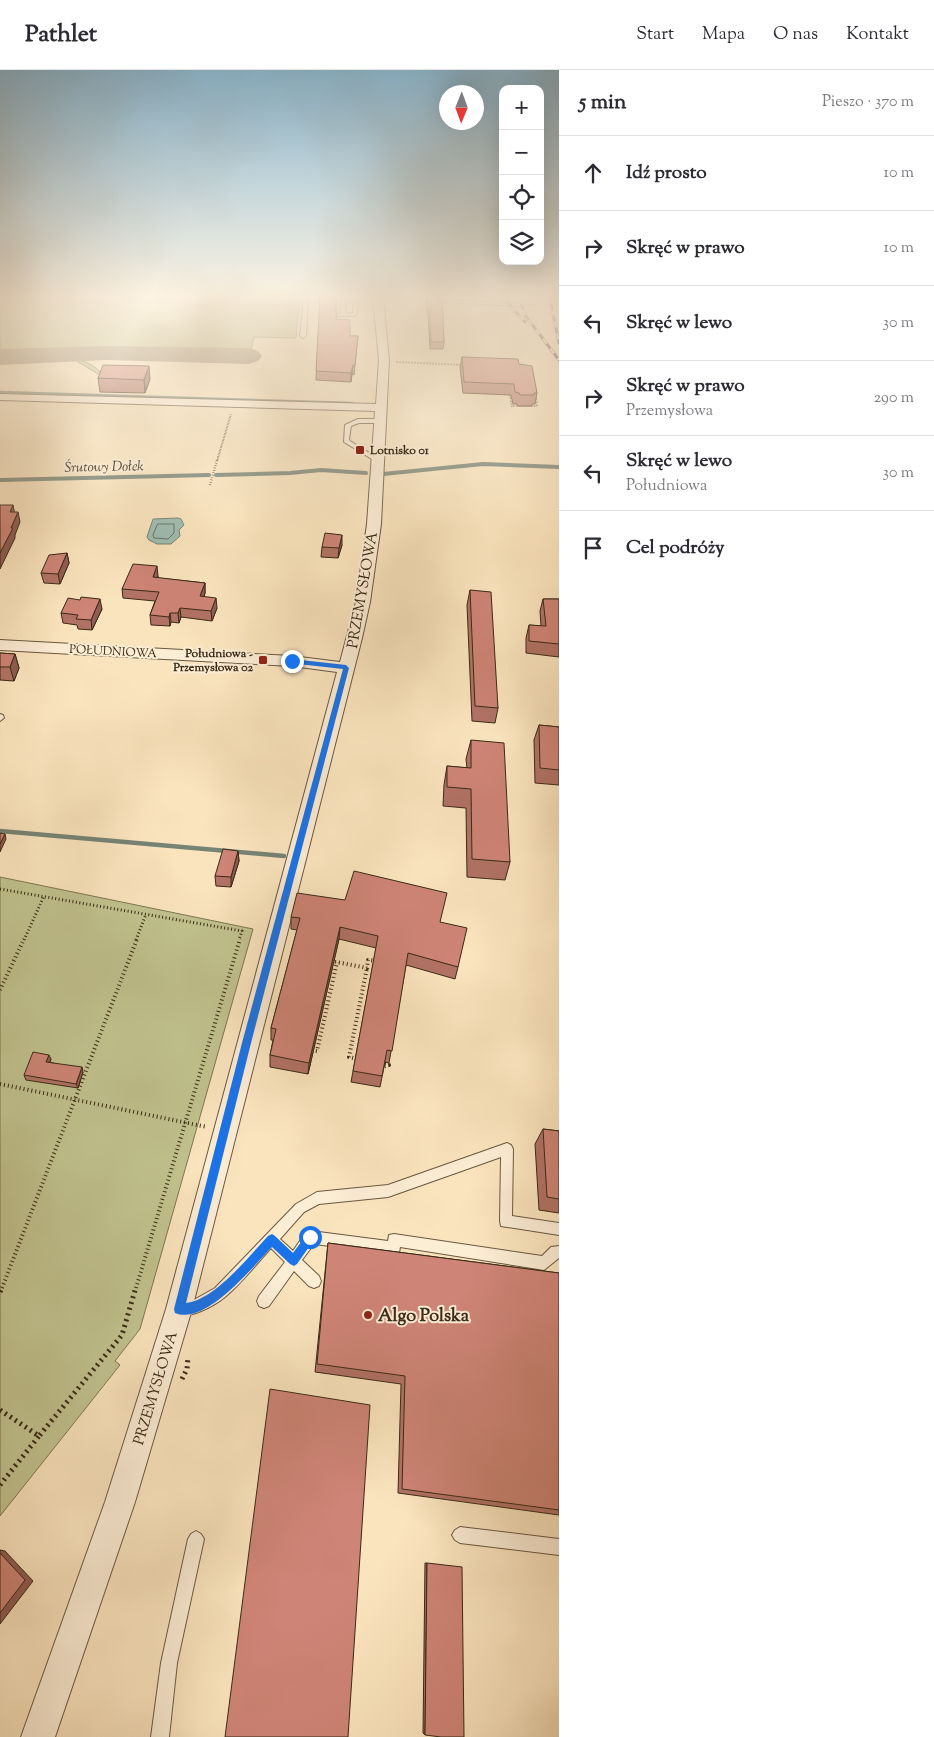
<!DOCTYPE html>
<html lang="pl">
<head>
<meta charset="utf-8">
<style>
	:root { --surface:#fff; --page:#f7f7f7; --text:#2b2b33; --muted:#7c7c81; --line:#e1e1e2 }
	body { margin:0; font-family:"Sorts Mill Goudy",serif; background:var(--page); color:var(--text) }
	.controls { position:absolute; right:15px; top:15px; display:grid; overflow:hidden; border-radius:10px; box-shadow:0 5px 20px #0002 }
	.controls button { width:45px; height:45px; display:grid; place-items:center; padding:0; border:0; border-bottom:1px solid var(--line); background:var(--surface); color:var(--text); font:25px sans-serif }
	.compass { position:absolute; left:439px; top:15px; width:45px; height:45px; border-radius:50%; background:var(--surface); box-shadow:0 5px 20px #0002; rotate:181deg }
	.stop { position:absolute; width:15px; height:15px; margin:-11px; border:4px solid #1a73e8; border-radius:50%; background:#fff }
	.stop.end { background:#1a73e8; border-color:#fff; box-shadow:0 1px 5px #0008 }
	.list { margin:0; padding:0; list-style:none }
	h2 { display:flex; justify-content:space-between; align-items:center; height:65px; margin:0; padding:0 20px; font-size:21px }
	h2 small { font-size:16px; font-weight:400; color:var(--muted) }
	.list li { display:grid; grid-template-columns:32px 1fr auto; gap:15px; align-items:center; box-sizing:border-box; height:75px; padding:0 20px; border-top:1px solid var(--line) }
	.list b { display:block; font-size:19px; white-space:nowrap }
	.list p { margin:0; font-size:16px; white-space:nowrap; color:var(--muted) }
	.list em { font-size:16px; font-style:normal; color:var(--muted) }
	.icon { flex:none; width:28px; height:28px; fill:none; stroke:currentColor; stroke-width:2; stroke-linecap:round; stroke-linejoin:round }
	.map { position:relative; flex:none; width:559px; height:1667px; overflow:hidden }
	header { display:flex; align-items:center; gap:30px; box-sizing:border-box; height:70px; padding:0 25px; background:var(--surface); border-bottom:1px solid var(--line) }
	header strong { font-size:24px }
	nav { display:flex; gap:28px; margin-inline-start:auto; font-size:18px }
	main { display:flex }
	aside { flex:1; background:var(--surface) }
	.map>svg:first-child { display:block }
	.green { fill:#c1c38f; stroke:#7e7652 }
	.water { fill:#9ebeb4; stroke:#768375 }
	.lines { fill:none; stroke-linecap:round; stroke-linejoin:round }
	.shore { stroke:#6c7465; stroke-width:1 }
	.stream-far2 { stroke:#768375; stroke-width:2.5 }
	.stream-far1 { stroke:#768375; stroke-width:4 }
	.stream { stroke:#768375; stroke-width:4.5 }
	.taxiway { fill:#9a876a; fill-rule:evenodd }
	.service-casing { stroke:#6a5840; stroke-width:2 }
	.minor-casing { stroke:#6a5840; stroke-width:2 }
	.path-far4 { stroke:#3a2a16; stroke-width:2; stroke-dasharray:0.5 1; stroke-linecap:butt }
	.path-far3 { stroke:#3a2a16; stroke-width:2.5; stroke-dasharray:0.5 2; stroke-linecap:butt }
	.path-far2 { stroke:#3a2a16; stroke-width:3; stroke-dasharray:1 2.5; stroke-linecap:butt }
	.path-far1 { stroke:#3a2a16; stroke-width:4; stroke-dasharray:1 3; stroke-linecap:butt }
	.path { stroke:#3a2a16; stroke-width:5; stroke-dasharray:2 4; stroke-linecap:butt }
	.service { fill:#fcedd5; fill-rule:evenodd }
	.minor { fill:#fcedd5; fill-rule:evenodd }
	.rail-casing { stroke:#3a2a16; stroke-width:3 }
	.rail { stroke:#fcedd5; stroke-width:2; stroke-dasharray:6; stroke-linecap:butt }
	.wall { fill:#b17265; stroke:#3a2a16 }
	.shaded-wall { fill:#905c53; stroke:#3a2a16 }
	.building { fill:#ce8476; stroke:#3a2a16 }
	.route { fill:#1a73e8 }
	.poi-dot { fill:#8f2418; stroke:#fcedd5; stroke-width:2 }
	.labels { text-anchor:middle; stroke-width:4; stroke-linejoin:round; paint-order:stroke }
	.far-poi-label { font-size:12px; font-weight:bold; fill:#3a2a16; stroke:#fcedd5; text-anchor:start }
	.far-street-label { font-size:12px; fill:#3a2a16; stroke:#fcedd5 }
	.far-water-label { font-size:14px; font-style:italic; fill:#534f3e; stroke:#fcedd5 }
	.street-label { font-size:15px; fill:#3a2a16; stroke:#fcedd5 }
	.near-poi-label { font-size:18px; font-weight:bold; fill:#3a2a16; stroke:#fcedd5; text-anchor:start }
</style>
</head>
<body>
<header>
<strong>Pathlet</strong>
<nav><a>Start</a><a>Mapa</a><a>O nas</a><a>Kontakt</a></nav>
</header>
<main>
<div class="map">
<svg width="559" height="1667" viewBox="0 0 559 1667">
	<rect width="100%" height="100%" fill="#fae4be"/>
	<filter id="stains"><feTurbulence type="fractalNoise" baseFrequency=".004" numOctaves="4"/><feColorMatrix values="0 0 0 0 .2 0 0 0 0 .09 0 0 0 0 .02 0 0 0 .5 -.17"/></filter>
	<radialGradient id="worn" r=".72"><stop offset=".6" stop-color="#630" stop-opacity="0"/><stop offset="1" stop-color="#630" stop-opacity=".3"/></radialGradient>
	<g class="green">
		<polygon points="0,228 301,228 298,245 296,268 254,267 250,284 106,281 0,285"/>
		<path d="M69,287C85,291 95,294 105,308L75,290L0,293V290Z"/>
		<polygon points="0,807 253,859 140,1259 115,1291 120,1295 0,1446"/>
	</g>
	<polygon class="water" points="178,448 181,449 184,455 179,460 180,466 171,474 157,474 149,470 147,467 153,449"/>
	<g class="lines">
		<polygon class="shore" points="158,454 174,454 174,463 168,469 154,468 153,465"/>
		<polyline class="stream-far2" points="0,322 352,333"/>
		<g class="stream-far1">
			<polyline points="383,404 483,394 559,397"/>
			<polyline points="216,405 290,403 321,400 366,403"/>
			<polyline points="0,410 209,405"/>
		</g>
		<polyline class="stream" points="0,761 284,786"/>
		<polygon class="taxiway" points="105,276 249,278 258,281 262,286 258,291 249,294 105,290 0,295 0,279"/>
		<g class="service-casing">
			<g id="service">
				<polygon points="304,228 308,228 306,266 303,268 300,266"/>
				<polygon points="342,228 346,228 345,244 353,243 354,229 358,228 357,243 355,246 337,246 337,244 340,244"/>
				<polygon points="420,228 520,234 531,232 534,228 539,228 535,234 520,236 428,231"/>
				<polygon points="358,349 380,349 383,351 380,353 359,353 351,356 349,369 350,371 379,389 379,391 375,391 344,372 345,355"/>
				<polygon points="0,644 3,645 4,648 0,651"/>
				<path d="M507,1073L511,1075L513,1079L512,1146L559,1153V1165L501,1156L500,1151L501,1087L388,1127L319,1134L304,1142L280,1169L293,1181L306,1162L311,1161L388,1171L389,1165L394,1164L542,1186L551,1177L559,1176V1188L544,1200L400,1177L399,1183L394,1184L314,1174L302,1190L319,1206L321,1211L319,1216L314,1218L309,1216L294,1201L269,1236L264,1238L259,1236L257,1231L259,1226L285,1192L271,1178C256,1194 242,1213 225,1227C214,1236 189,1250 175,1244L173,1239L175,1234L192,1231L215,1218L296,1134L317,1122L388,1115Z"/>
				<polygon points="460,1457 559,1469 559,1485 460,1473 455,1470 452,1465 455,1460"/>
				<polygon points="196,1461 201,1464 204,1469 177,1593 169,1667 151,1667 161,1593 188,1469 191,1464"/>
			</g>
		</g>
		<g class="minor-casing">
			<polygon id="minor" points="373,228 383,228 389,290 381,454 370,532 362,568 192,1239 135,1432 55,1667 21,1667 105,1432 166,1239 337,602 292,596 0,580 0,570 292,586 340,592 356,532 367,454 375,341 0,330 0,324 376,334 379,290"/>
		</g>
		<g class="path-far4">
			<polyline points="396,292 465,295"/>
			<polyline points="509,321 512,336 537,336 536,328"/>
			<polyline points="217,391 231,344"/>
		</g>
		<polyline class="path-far3" points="210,415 217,390"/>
		<g class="path-far2">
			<polyline points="0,819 242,861 239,870"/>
			<polyline points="24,870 44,826"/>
			<polyline points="136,870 146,844"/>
		</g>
		<g class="path-far1">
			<polyline points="331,891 367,898 368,890 377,891"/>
			<polyline points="0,920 24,869"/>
			<polyline points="312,980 317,981 337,892"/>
			<polyline points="357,989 349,987 367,898"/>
			<polyline points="381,993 389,995 382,997"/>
			<polyline points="0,1014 207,1057"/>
			<polyline points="2,1218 137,869"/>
			<polyline points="136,1218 240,869"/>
		</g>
		<g class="path">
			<polyline points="0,1222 2,1217"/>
			<polyline points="182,1309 187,1299 188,1287"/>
			<polyline points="0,1340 39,1366 122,1265 136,1217"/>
			<polyline points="0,1415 39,1366"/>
		</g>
		<use href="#service" class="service"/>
		<use href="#minor" class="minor"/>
		<g class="rail-casing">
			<g id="rail">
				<polyline points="503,228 525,252"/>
				<polyline points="519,228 525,245 559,290"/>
				<polyline points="550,228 559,273"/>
			</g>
		</g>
		<use href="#rail" class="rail"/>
	</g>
	<g class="wall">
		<polygon points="320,228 336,241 336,249 350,266 358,266 354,305 352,304 351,312 316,310"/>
		<polygon points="426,228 442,228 444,272 443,279 430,279 428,244 427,244"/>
		<polygon points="462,287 519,294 537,323 535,334 532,334 532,336 518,336 517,334 513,334 511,325 463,323 460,298"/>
		<polygon points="98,308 150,309 145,323 100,322"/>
		<polygon points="342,475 338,488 321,487 322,477"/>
		<polygon points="67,483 69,493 60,514 44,513 41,503"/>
		<polygon points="158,506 158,508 205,513 205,523 204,527 217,538 212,551 181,547 179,553 171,552 170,556 151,555 150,545 155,531 123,528 122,519"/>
		<polygon points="470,520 498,638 495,653 472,651 467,535"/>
		<polygon points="543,529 559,529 559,587 526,583 526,568 529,555 541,556 540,541"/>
		<polygon points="102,539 92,560 78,559 77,555 63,553 61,543"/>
		<polygon points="0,583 15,584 19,598 14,611 0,610"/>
		<polygon points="539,655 559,657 559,715 535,713 534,670"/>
		<polygon points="471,670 510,792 505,810 467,807 466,738 443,736 444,715 447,696 467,698 466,689"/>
		<polygon points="238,781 239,791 231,817 216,816 215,806"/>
		<polygon points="291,847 440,852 458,897 455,909 406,895 389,993 385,992 380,1017 351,1012 376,878 339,869 308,1004 270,997 270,985 273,970 271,970 271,958 297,860 291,859"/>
		<polygon points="51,989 50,992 83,1002 78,1018 26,1010 24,1005"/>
		<polygon points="543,1059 559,1061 559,1143 539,1140 535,1074"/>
		<polygon points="328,1173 559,1203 559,1445 398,1423 401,1314 315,1302"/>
		<polygon points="425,1493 427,1493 425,1665 423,1663"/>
	</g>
	<g class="shaded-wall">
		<polygon points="353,295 352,304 351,312 351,303"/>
		<polygon points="149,296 150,309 145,323 144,310"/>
		<polygon points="13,435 15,445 10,442"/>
		<polygon points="18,442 20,452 15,465 15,468 0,499 0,483"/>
		<polygon points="342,465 342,475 338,488 339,478"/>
		<polygon points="67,483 69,493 60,514 58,504"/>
		<polygon points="157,496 158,506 154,517 153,507"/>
		<polygon points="205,513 205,523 200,536 200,526"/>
		<polygon points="216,528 217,538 212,551 211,541"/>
		<polygon points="100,529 102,539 92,560 91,550"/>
		<polygon points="180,538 181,547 179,553 178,543"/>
		<polygon points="170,543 171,552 170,556 169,547"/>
		<polygon points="15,584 19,598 14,611 10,597"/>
		<polygon points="5,764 6,769 0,782 0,774"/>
		<polygon points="238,781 239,791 231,817 231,807"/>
		<polygon points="340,857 339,869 308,1004 309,993"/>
		<polygon points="49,985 51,989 48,996 46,992"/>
		<polygon points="82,997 83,1002 78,1018 76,1014"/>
		<polygon points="0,1480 5,1481 33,1511 0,1554"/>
	</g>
	<g class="building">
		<polygon points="320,228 337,228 336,237 336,249 350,250 350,266 358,266 355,295 353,295 351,303 316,301"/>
		<polygon points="427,228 442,228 444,272 431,272 429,237 427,237"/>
		<polygon points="462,287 518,289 519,294 532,296 537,323 534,323 534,325 520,325 519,323 515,322 514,314 464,312"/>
		<polygon points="103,295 149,296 144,310 98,308"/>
		<polygon points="0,435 13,435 10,442 18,442 11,458 13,458 0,483"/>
		<polygon points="325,463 342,465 339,478 322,477"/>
		<polygon points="67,483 58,504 41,503 49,485"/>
		<polygon points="133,494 157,496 153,507 205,513 200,526 216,528 211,541 180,538 178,543 170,543 169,547 150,545 159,522 122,519"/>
		<polygon points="470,520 491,522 498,638 475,636"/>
		<polygon points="81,527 100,529 91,550 76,549 78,545 61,543 68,528 80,530"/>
		<polygon points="543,529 559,529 559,574 529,571 529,555 546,556"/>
		<polygon points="0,583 15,584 10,597 0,597"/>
		<polygon points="539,655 559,657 559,700 540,698"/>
		<polygon points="471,670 504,673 510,792 472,789 471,719 447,717 447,696 471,698"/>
		<polygon points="0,763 5,764 0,774"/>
		<polygon points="223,779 238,781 231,807 215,806"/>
		<polygon points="354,801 447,823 440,852 467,858 458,897 408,883 392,981 387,980 382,1006 353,1001 378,866 340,857 309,993 270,985 276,959 271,958 300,848 291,847 297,823 345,830"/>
		<polygon points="33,982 49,985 46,992 82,997 76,1014 24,1005"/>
		<polygon points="543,1059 559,1061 559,1129 547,1127"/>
		<polygon points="328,1173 559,1203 559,1440 402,1419 405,1306 317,1294"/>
		<polygon points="270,1319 370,1335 348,1667 225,1667"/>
		<polygon points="0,1483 25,1510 0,1543"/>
		<polygon points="427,1493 462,1497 464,1667 441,1667 425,1665"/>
	</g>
	<linearGradient id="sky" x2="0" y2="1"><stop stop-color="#8ab8d3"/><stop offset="0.49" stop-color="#fdf3e2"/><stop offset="1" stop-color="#fdf3e2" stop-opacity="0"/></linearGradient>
	<rect width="559" height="462" fill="url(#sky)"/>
	<path class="route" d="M292,589L346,595L349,598L251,973L186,1233C215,1230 249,1186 268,1166L272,1164L275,1166L293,1183L307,1164L310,1162L314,1164L316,1167L297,1194L294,1196L290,1194L272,1177C253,1196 206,1256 175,1243L174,1239L242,973L343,599L289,593L288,591Z"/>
	<g class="poi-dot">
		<rect x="355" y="375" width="10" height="10" rx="2.5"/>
		<rect x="258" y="585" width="10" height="10" rx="2.5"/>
		<circle cx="368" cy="1245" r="5"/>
	</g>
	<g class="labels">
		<g class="far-poi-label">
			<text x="370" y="384">Lotnisko 01</text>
			<text x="253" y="587" text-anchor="end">Południowa -<tspan x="253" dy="14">Przemysłowa 02</tspan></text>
		</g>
		<g class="far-street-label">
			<text transform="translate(113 581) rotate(3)" y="4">POŁUDNIOWA</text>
		</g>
		<g class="far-water-label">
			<text transform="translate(104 396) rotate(-1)" y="5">Śrutowy Dołek</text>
		</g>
		<g class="street-label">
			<text transform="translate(362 520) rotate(-80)" y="5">PRZEMYSŁOWA</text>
			<text transform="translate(155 1318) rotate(-73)" y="5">PRZEMYSŁOWA</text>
		</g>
		<g class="near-poi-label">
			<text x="378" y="1251">Algo Polska</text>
		</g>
	</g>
	<rect width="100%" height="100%" filter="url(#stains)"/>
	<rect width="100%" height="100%" fill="url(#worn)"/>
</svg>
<div class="controls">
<button>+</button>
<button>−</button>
<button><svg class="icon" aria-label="locate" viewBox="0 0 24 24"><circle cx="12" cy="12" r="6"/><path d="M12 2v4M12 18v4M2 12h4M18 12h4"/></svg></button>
<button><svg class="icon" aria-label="layers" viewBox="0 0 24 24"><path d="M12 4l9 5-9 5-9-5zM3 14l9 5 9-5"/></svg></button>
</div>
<svg class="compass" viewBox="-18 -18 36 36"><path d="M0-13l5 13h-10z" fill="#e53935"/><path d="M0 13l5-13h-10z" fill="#7c7c81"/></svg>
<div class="stop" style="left:310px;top:1167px"></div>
<div class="stop end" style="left:292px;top:591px"></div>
</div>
<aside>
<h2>5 min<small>Pieszo · 370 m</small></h2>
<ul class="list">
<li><svg class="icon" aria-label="ahead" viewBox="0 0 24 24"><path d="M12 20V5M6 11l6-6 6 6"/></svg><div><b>Idź prosto</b></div><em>10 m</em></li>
<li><svg class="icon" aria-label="right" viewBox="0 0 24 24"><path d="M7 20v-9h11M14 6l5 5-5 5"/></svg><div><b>Skręć w prawo</b></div><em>10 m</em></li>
<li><svg class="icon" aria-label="left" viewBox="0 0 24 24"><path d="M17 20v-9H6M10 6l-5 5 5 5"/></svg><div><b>Skręć w lewo</b></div><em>30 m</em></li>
<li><svg class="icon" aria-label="right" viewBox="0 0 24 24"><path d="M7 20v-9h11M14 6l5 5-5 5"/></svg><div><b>Skręć w prawo</b><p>Przemysłowa</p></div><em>290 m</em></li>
<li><svg class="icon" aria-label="left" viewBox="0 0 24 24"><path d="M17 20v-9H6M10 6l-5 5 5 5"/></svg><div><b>Skręć w lewo</b><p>Południowa</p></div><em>30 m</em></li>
<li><svg class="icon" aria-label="arrive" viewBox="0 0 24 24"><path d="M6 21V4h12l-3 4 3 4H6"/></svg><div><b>Cel podróży</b></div></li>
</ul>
</aside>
</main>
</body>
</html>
